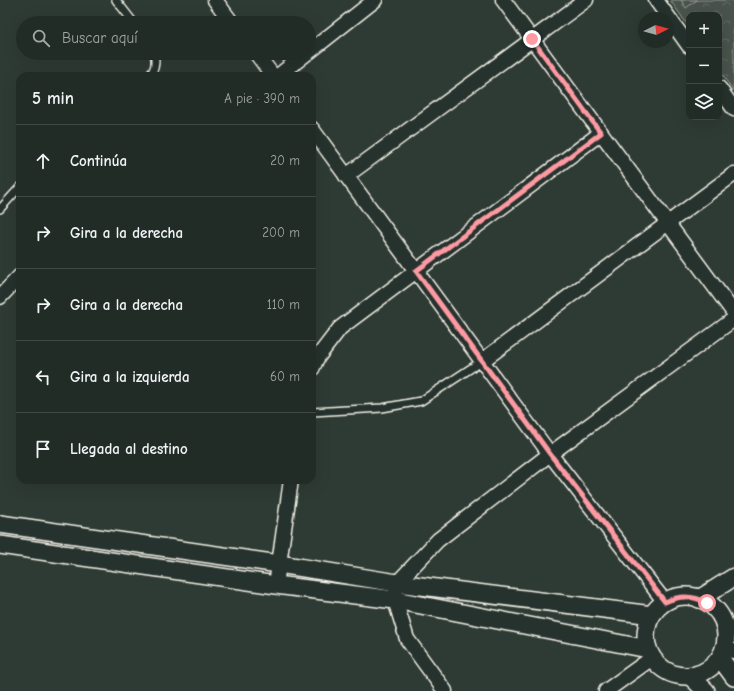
<!DOCTYPE html>
<html lang="es">
<head>
<meta charset="utf-8">
<style>
	:root { --surface:#222c27; --page:#2a342f; --text:#f1f3f6; --muted:#a2a7a7; --line:#3f4844 }
	body { margin:0; font-family:"Comic Neue",sans-serif; background:var(--page); color:var(--text) }
	.controls { position:absolute; right:12px; top:12px; display:grid; overflow:hidden; border-radius:8px; box-shadow:0 4px 16px #0002 }
	.controls button { width:36px; height:36px; display:grid; place-items:center; padding:0; border:0; border-bottom:1px solid var(--line); background:var(--surface); color:var(--text); font:20px sans-serif }
	.compass { position:absolute; left:638px; top:12px; width:36px; height:36px; border-radius:50%; background:var(--surface); box-shadow:0 4px 16px #0002; rotate:84deg }
	.stop { position:absolute; width:12px; height:12px; margin:-9px; border:3px solid #ff9aa2; border-radius:50%; background:#fff }
	.stop.end { background:#ff9aa2; border-color:#fff; box-shadow:0 1px 4px #0008 }
	.list { margin:0; padding:0; list-style:none }
	h2 { display:flex; justify-content:space-between; align-items:center; height:52px; margin:0; padding:0 16px; font-size:17px }
	h2 small { font-size:13px; font-weight:400; color:var(--muted) }
	.list li { display:grid; grid-template-columns:26px 1fr auto; gap:12px; align-items:center; box-sizing:border-box; height:72px; padding:0 16px; border-top:1px solid var(--line) }
	.list b { display:block; font-size:15px; white-space:nowrap }
	.list em { font-size:13px; font-style:normal; color:var(--muted) }
	.icon { flex:none; width:22px; height:22px; fill:none; stroke:currentColor; stroke-width:2; stroke-linecap:round; stroke-linejoin:round }
	.map { position:relative; flex:none; width:734px; height:691px; overflow:hidden }
	.search { position:absolute; background:var(--surface); box-shadow:0 4px 16px #0002; left:16px; top:16px; width:300px; height:44px; display:flex; align-items:center; gap:10px; box-sizing:border-box; padding:0 14px; border-radius:22px; color:var(--muted); font-size:15px }
	.panel { position:absolute; background:var(--surface); box-shadow:0 4px 16px #0002; left:16px; top:72px; width:300px; height:412px; border-radius:12px }
	.map>svg:first-child { display:block }
	.park { fill:url(#park-crowns); stroke:#9ea29a }
	.garden { fill:#48524c; stroke:#9ea29a }
	.lines { fill:none; stroke-linecap:round; stroke-linejoin:round }
	.service-casing { stroke:#f4f1e8; stroke-width:10 }
	.minor-casing { stroke:#f4f1e8; stroke-width:17 }
	.tertiary-casing { stroke:#f4f1e8; stroke-width:20 }
	.service { stroke:#26332d; stroke-width:7 }
	.minor { stroke:#26332d; stroke-width:14 }
	.tertiary { stroke:#26332d; stroke-width:17 }
	.route { stroke:#ff9aa2; stroke-width:5 }
</style>
</head>
<body>
<div class="map">
<svg width="734" height="691" viewBox="0 0 734 691">
	<defs>
		<pattern id="park-crowns" width="20" height="18" patternUnits="userSpaceOnUse"><rect width="20" height="18" fill="#48524c"/><path d="M2 6a3 3 0 1 1 6 0M12 15a3 3 0 1 1 6 0" fill="none" stroke="#636b66"/></pattern>
	</defs>
	<rect width="100%" height="100%" fill="#2e3b34"/>
	<filter id="ink" filterUnits="userSpaceOnUse"><feTurbulence type="fractalNoise" baseFrequency=".025" numOctaves="2"/><feDisplacementMap in="SourceGraphic" scale="8" xChannelSelector="R" yChannelSelector="G"/><feConvolveMatrix kernelMatrix="1 2 1 2 8 2 1 2 1" color-interpolation-filters="sRGB"/></filter>
	<g filter="url(#ink)">
		<polygon class="park" points="670,0 734,0 734,92 719,70 719,15 689,15 689,27"/>
		<polygon class="garden" points="681,0 697,0 686,8"/>
		<g class="lines">
			<g class="service-casing">
				<g id="service">
					<polyline points="116,0 134,23"/>
					<path d="M148,76C156,70 156,62 154,53"/>
					<polyline points="0,209 20,187"/>
					<polyline points="312,412 382,408 421,401 482,361"/>
				</g>
			</g>
			<g class="minor-casing">
				<g id="minor">
					<polyline points="215,0 232,23"/>
					<polyline points="503,0 734,313"/>
					<polyline points="656,0 689,46"/>
					<polyline points="309,52 375,0"/>
					<polyline points="256,53 273,76"/>
					<polyline points="278,76 307,53"/>
					<polyline points="719,88 734,109"/>
					<polyline points="312,129 550,454 665,602"/>
					<polyline points="346,176 586,0"/>
					<polyline points="0,297 20,276"/>
					<polyline points="482,361 734,174"/>
					<polyline points="312,369 317,358 340,328 601,133"/>
					<polyline points="276,585 291,480"/>
					<polyline points="724,650 734,651"/>
					<polyline points="445,691 407,639 395,600 397,583 438,540 550,454 734,319"/>
					<polyline points="606,691 652,658"/>
				</g>
			</g>
			<g class="tertiary-casing">
				<g id="tertiary">
					<polyline points="0,524 279,564 397,583 652,615"/>
					<polyline points="0,545 276,585 395,600 648,649"/>
					<circle cx="686" cy="636" r="40"/>
					<polyline points="699,599 734,577"/>
					<polyline points="720,658 734,677"/>
					<polyline points="690,676 706,691"/>
				</g>
			</g>
			<use href="#service" class="service"/>
			<use href="#minor" class="minor"/>
			<use href="#tertiary" class="tertiary"/>
		</g>
	</g>
	<g class="lines" filter="url(#ink)">
		<path class="route" d="M532,39L601,133L416,271L550,454L665,602C680,595 693,595 707,603"/>
	</g>
</svg>
<div class="controls">
<button>+</button>
<button>−</button>
<button><svg class="icon" aria-label="layers" viewBox="0 0 24 24"><path d="M12 4l9 5-9 5-9-5zM3 14l9 5 9-5"/></svg></button>
</div>
<svg class="compass" viewBox="-18 -18 36 36"><path d="M0-13l5 13h-10z" fill="#e53935"/><path d="M0 13l5-13h-10z" fill="#a2a7a7"/></svg>
<div class="stop" style="left:707px;top:603px"></div>
<div class="stop end" style="left:532px;top:39px"></div>
<div class="search"><svg class="icon" aria-label="search" viewBox="0 0 24 24"><circle cx="10" cy="10" r="6"/><path d="M15 15l6 6"/></svg>Buscar aquí</div>
<section class="panel">
<h2>5 min<small>A pie · 390 m</small></h2>
<ul class="list">
<li><svg class="icon" aria-label="ahead" viewBox="0 0 24 24"><path d="M12 20V5M6 11l6-6 6 6"/></svg><div><b>Continúa</b></div><em>20 m</em></li>
<li><svg class="icon" aria-label="right" viewBox="0 0 24 24"><path d="M7 20v-9h11M14 6l5 5-5 5"/></svg><div><b>Gira a la derecha</b></div><em>200 m</em></li>
<li><svg class="icon" aria-label="right" viewBox="0 0 24 24"><path d="M7 20v-9h11M14 6l5 5-5 5"/></svg><div><b>Gira a la derecha</b></div><em>110 m</em></li>
<li><svg class="icon" aria-label="left" viewBox="0 0 24 24"><path d="M17 20v-9H6M10 6l-5 5 5 5"/></svg><div><b>Gira a la izquierda</b></div><em>60 m</em></li>
<li><svg class="icon" aria-label="arrive" viewBox="0 0 24 24"><path d="M6 21V4h12l-3 4 3 4H6"/></svg><div><b>Llegada al destino</b></div></li>
</ul>
</section>
</div>
</body>
</html>
